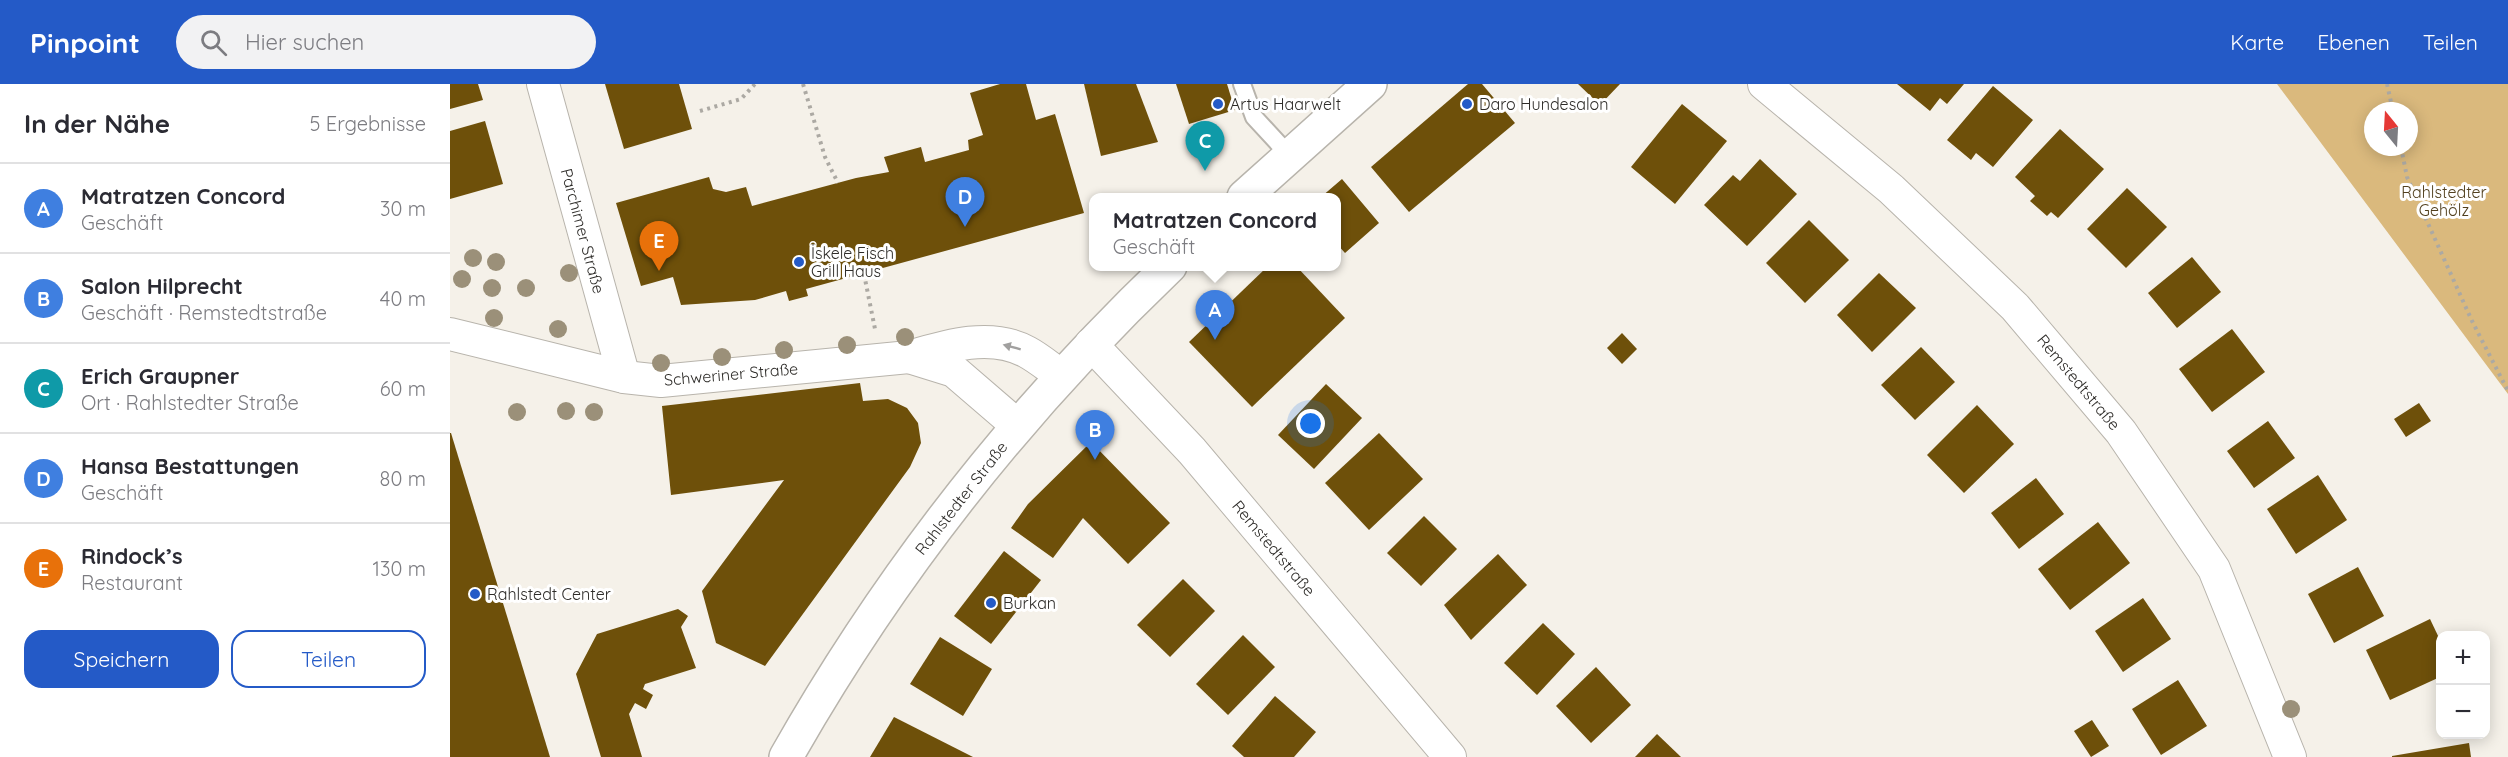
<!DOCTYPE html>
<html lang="de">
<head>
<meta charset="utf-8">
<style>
	:root { --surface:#fff; --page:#f2f2f3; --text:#2b2b33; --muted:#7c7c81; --line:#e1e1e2; --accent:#245ac7 }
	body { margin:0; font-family:Quicksand,sans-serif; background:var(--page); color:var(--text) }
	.controls { position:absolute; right:18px; bottom:18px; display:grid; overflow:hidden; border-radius:12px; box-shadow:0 3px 15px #0003 }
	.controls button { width:54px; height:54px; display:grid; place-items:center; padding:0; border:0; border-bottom:2px solid var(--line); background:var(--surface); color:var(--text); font:30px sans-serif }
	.compass { position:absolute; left:1914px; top:18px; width:54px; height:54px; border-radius:50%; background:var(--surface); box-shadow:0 3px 15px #0003; rotate:342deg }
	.you { position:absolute; left:861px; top:340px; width:21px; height:21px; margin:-15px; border:4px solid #fff; border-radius:50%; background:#1a73e8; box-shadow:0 0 0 9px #1a73e833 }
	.badge { display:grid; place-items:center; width:39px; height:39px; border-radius:50%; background:var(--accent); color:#fff; font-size:20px; font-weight:700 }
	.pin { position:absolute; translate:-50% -50px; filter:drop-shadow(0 2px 3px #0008) }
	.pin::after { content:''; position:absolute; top:32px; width:21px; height:18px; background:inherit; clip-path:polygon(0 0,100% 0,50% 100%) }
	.popup { position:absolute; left:639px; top:109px; width:252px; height:78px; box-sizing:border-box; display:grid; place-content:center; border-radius:12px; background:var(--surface); filter:drop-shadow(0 2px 4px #0005); font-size:20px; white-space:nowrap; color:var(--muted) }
	.popup b { font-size:22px; color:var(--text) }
	.popup::after { content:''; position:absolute; left:50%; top:100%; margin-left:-12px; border:12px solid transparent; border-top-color:var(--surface) }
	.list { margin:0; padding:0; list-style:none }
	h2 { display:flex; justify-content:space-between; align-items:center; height:78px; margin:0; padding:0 24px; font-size:26px }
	h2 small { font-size:20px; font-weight:400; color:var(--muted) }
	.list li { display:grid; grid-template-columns:39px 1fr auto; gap:18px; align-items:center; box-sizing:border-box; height:90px; padding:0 24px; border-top:2px solid var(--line) }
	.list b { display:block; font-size:22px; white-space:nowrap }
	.list p { margin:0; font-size:20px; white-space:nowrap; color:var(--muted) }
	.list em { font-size:20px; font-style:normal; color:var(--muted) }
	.actions { display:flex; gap:12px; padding:18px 24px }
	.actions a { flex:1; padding:14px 0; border:2px solid var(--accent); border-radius:18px; text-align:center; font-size:21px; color:var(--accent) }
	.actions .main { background:var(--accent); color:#fff }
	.icon { flex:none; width:33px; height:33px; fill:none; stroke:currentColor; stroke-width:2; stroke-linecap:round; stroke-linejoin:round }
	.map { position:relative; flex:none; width:2058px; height:673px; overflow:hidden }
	header { display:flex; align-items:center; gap:36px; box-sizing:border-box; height:84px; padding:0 30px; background:var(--accent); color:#fff }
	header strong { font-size:28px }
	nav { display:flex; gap:33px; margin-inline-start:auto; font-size:21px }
	.search { width:420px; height:54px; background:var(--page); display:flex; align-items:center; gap:15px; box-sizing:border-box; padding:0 21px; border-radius:33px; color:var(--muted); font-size:22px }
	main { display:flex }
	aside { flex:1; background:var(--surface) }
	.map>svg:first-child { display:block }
	.green { fill:#dab97d; fill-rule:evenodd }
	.building { fill:#6e500a }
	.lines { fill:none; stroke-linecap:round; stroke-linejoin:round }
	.service-casing { stroke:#b8b4ac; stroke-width:20 }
	.minor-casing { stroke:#b8b4ac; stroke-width:34 }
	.secondary-casing { stroke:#b8b4ac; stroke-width:36 }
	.path { stroke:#aca9a3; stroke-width:4; stroke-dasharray:3 4.5; stroke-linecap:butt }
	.service { stroke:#fff; stroke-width:16 }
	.minor { stroke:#fff; stroke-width:32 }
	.secondary { stroke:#fff; stroke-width:33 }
	.tree { fill:#9b9079 }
	.oneway { fill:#a1a09f }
	.poi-dot { fill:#245ac7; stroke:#fff; stroke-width:2 }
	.labels { text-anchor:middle; stroke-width:6; stroke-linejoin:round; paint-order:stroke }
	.poi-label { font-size:16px; fill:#2e2c29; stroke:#fff; text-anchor:start }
	.park-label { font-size:16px; fill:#52401e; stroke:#fff }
	.street-label { font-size:16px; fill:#2e2c29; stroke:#fff }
</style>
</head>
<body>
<header>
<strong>Pinpoint</strong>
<div class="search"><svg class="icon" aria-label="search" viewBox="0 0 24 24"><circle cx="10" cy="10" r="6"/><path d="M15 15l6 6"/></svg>Hier suchen</div>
<nav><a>Karte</a><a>Ebenen</a><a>Teilen</a></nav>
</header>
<main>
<aside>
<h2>In der Nähe<small>5 Ergebnisse</small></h2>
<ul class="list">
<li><span class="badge" style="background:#3f7fe0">A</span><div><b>Matratzen Concord</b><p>Geschäft</p></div><em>30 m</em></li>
<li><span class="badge" style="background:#3f7fe0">B</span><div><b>Salon Hilprecht</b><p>Geschäft · Remstedtstraße</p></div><em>40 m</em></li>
<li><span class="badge" style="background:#0f9aa8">C</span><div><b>Erich Graupner</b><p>Ort · Rahlstedter Straße</p></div><em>60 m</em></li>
<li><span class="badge" style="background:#3f7fe0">D</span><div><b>Hansa Bestattungen</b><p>Geschäft</p></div><em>80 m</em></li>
<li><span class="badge" style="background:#e8710a">E</span><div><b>Rindock’s</b><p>Restaurant</p></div><em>130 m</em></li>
</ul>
<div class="actions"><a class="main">Speichern</a><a>Teilen</a></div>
</aside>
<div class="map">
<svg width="2058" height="673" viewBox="0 0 2058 673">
	<rect width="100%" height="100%" fill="#f5f1e9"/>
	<path class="green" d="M1827,0H2058V310ZM1923,27H1959V63H1923Z"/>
	<g class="building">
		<polygon points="0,0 28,0 33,16 0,25"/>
		<polygon points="155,0 229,0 242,45 174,65"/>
		<polygon points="550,0 576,0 586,36 605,30 634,129 356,205 358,212 339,217 336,207 305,216 231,221 223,193 191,202 166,119 259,93 263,105 276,108 296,103 302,122 406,94 439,88 434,73 471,63 475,78 519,66 518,56 533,51 520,9"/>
		<polygon points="634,0 686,0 708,58 651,72"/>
		<polygon points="726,0 777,0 785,26 739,40"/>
		<polygon points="1018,0 1032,0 1065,39 959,128 921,83"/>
		<polygon points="1128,0 1170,0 1150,21"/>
		<polygon points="1447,0 1514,0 1497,20 1490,14 1480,27"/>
		<polygon points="1543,2 1583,36 1543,83 1526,69 1521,76 1497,56"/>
		<polygon points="1232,20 1277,57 1225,120 1181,83"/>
		<polygon points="35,37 53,100 0,115 0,47"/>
		<polygon points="1610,45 1654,85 1608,134 1601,128 1597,132 1580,117 1585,112 1565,93"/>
		<polygon points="1310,75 1347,110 1297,162 1254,121 1283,91 1290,97"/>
		<polygon points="892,95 929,139 895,169 886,159 886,113 871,113"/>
		<polygon points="1677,104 1717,143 1676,184 1637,145"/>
		<polygon points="1359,136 1399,176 1355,219 1316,179"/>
		<polygon points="1742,173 1771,208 1727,244 1698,209"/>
		<polygon points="817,183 847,183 895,234 802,323 739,258"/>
		<polygon points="1429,189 1466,224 1422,268 1387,231"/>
		<polygon points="1782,245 1815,288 1762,328 1729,285"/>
		<polygon points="1172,249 1187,265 1172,280 1157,264"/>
		<polygon points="1471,263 1505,298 1465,336 1431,301"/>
		<polygon points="410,299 413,317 438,315 457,324 468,339 471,359 460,383 315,582 266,559 252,507 334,396 221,411 212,322"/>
		<polygon points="876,300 912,334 864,385 828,351"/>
		<polygon points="1969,319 1981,337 1956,353 1944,335"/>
		<polygon points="1527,321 1564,360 1514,409 1477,371"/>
		<polygon points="1818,337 1845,374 1804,404 1777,367"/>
		<polygon points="0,349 1,349 100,673 0,673"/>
		<polygon points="929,349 973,395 919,446 875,399"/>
		<polygon points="641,358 720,439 678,480 633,434 603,474 561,444 578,420"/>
		<polygon points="1868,391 1897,436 1846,470 1817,425"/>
		<polygon points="1586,394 1614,430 1569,465 1541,429"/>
		<polygon points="974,432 1007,465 971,502 937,469"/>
		<polygon points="1648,438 1680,479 1620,526 1588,485"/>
		<polygon points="554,467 591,496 541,560 504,532"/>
		<polygon points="1048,470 1077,501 1021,556 994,521"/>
		<polygon points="1908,483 1934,532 1884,559 1858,510"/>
		<polygon points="733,495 765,527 720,573 687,541"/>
		<polygon points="1693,514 1721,555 1673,588 1645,547"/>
		<polygon points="228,525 238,532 231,543 246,584 195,600 193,605 203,611 196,625 185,619 179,630 192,673 151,673 126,590 147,550"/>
		<polygon points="1980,535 1990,556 1990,593 1940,616 1916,566"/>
		<polygon points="1093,539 1125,570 1087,611 1054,579"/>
		<polygon points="793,551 825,583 778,631 746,600"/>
		<polygon points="490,553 542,585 513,632 460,600"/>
		<polygon points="1146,583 1181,621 1141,659 1106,622"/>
		<polygon points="1728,596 1757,642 1711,671 1682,625"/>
		<polygon points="825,612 866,648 844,673 794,673 782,662"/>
		<polygon points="444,633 523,673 420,673"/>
		<polygon points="1642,636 1659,662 1641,673 1624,647"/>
		<polygon points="1207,650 1231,673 1185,673"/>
		<polygon points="2019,659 2021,673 1942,673 1942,672"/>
	</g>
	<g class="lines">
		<g class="service-casing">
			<polyline id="service" points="792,0 804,33 839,71"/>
		</g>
		<g class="minor-casing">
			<g id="minor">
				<polyline points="93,0 174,293"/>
				<polyline points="1314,0 1441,105 1565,223 1671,348 1764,485 1840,673"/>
				<path d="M0,250L174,293L211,297L459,273C496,262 541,248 577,268C590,275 601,285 612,292"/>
				<polyline points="641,260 742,367 1000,673"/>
				<polyline points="459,273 504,287 568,342"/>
			</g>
		</g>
		<g class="secondary-casing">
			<g id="secondary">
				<polyline points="794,113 920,0"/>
				<path d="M336,673C439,491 569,326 720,182"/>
			</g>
		</g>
		<g class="path">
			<polyline points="353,0 375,73 388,99"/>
			<polyline points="1937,0 1943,27"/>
			<polyline points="250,27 291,15 305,0"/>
			<polyline points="1951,63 1957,93 2022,237 2058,307"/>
			<polyline points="414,190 425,245"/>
		</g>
		<use href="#service" class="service"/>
		<use href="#minor" class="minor"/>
		<use href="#secondary" class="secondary"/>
	</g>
	<g class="tree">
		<circle cx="23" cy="174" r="9"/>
		<circle cx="46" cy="178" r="9"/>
		<circle cx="119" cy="189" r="9"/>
		<circle cx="12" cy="195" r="9"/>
		<circle cx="42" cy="204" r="9"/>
		<circle cx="76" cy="204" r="9"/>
		<circle cx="44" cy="234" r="9"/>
		<circle cx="108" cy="245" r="9"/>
		<circle cx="455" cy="253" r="9"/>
		<circle cx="397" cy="261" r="9"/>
		<circle cx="334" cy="266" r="9"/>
		<circle cx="272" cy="273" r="9"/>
		<circle cx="211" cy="279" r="9"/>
		<circle cx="116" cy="327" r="9"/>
		<circle cx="67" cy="328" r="9"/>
		<circle cx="144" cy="328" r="9"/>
		<circle cx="1841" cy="625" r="9"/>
	</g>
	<defs><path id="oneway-solid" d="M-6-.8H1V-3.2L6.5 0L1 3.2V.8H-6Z" transform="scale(1.5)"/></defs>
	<use class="oneway" href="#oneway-solid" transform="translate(562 263) rotate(-165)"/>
	<g class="poi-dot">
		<circle cx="768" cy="20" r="6"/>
		<circle cx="1017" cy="20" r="6"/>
		<circle cx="349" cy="178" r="6"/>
		<circle cx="25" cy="510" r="6"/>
		<circle cx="541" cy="519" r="6"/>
	</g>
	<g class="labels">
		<g class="poi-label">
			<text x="780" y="26">Artus Haarwelt</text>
			<text x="1029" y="26">Daro Hundesalon</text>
			<text x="361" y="175">İskele Fisch<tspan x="361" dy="18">Grill Haus</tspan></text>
			<text x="37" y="516">Rahlstedt Center</text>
			<text x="553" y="525">Burkan</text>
		</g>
		<g class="park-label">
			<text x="1994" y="114">Rahlstedter<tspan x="1994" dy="18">Gehölz</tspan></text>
		</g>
		<g class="street-label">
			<text transform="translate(133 147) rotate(75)" y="6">Parchimer Straße</text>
			<text transform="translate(281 290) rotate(-5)" y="6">Schweriner Straße</text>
			<text transform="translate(1629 298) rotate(50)" y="6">Remstedtstraße</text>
			<text transform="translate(511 414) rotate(-52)" y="6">Rahlstedter Straße</text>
			<text transform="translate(824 464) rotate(50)" y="6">Remstedtstraße</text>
		</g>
	</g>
</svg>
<div class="controls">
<button>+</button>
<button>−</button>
</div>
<svg class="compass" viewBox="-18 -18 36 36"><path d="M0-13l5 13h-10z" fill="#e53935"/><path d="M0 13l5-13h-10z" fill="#7c7c81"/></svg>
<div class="you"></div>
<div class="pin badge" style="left:765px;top:256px;background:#3f7fe0">A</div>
<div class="popup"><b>Matratzen Concord</b>Geschäft</div>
<div class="pin badge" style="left:645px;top:376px;background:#3f7fe0">B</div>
<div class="pin badge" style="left:755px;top:87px;background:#0f9aa8">C</div>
<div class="pin badge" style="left:515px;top:143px;background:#3f7fe0">D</div>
<div class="pin badge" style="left:209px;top:187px;background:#e8710a">E</div>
</div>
</main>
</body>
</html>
